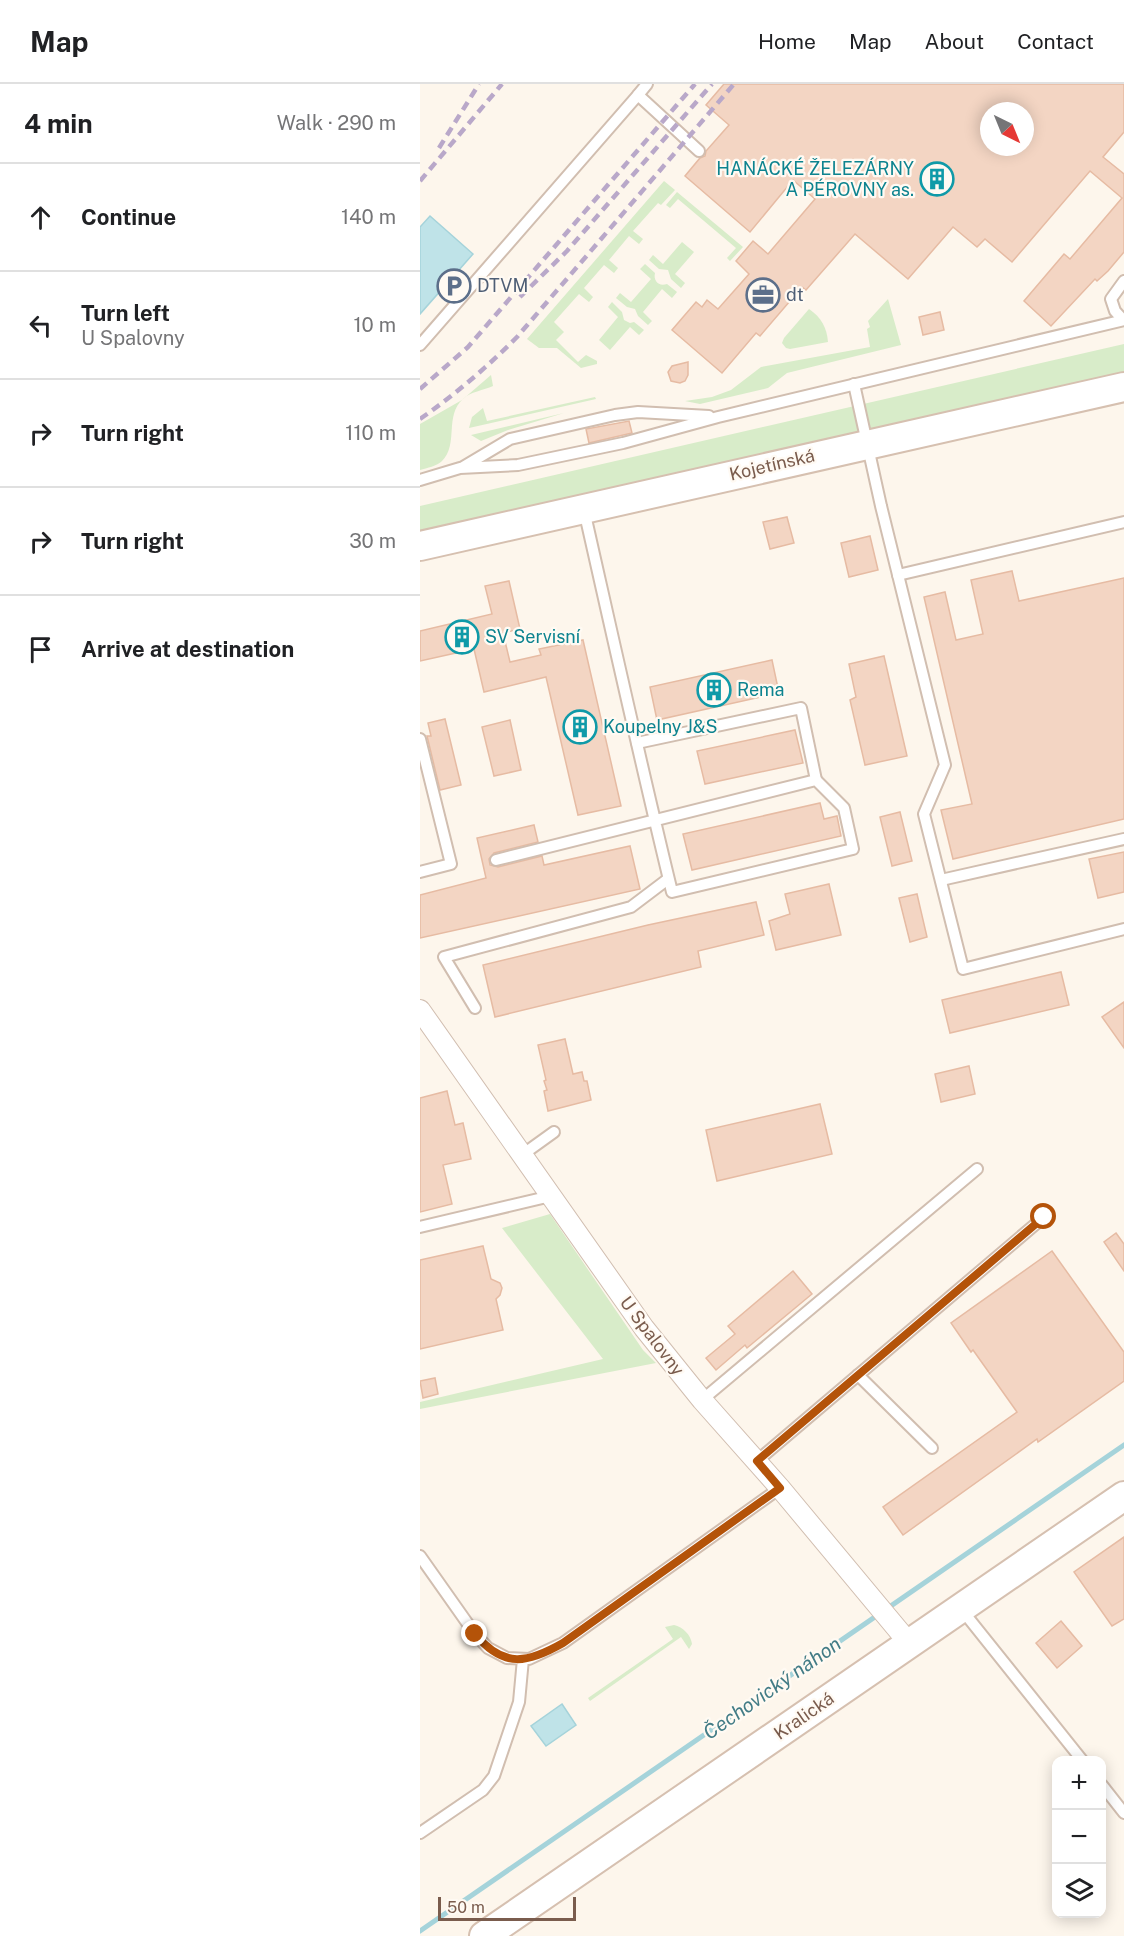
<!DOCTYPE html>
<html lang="en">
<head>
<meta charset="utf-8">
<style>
	:root { --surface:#fff; --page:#f6f6f6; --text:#202124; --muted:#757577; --line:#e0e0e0 }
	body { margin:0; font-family:"Public Sans",sans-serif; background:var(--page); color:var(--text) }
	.controls { position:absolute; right:18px; bottom:18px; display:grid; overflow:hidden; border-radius:12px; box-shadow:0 3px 15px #0003 }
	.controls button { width:54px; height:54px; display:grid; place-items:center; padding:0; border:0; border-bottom:2px solid var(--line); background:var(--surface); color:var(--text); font:30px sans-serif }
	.compass { position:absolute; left:560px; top:18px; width:54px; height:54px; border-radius:50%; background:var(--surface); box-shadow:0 3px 15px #0003; rotate:137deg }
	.scale { position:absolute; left:18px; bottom:15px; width:138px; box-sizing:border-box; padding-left:6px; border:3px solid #7a5c4d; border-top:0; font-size:16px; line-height:21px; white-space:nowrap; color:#7a5c4d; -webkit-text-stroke:4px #fffaf3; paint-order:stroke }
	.stop { position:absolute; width:18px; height:18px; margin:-14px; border:4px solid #b45309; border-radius:50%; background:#fff }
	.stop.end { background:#b45309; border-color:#fff; box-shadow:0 2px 6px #0008 }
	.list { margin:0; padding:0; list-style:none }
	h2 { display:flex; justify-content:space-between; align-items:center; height:78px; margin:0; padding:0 24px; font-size:26px }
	h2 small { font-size:20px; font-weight:400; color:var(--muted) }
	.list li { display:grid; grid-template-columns:39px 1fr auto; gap:18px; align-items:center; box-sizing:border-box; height:108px; padding:0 24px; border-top:2px solid var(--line) }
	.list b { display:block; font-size:22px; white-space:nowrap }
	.list p { margin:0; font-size:20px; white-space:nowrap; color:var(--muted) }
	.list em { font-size:20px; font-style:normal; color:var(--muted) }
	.icon { flex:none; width:33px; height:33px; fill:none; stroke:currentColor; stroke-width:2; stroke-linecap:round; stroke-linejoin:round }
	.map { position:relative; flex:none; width:704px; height:1852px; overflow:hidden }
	header { display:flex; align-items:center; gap:36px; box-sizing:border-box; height:84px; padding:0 30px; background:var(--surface); border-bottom:2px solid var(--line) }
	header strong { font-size:28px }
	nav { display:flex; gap:33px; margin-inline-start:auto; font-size:21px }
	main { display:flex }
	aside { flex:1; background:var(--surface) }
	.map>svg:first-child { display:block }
	.green { fill:#d8ecc9 }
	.water { fill:#bfe3e8; stroke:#a5d3da; stroke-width:1.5 }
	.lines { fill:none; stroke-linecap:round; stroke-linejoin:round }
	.stream { stroke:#a5d3da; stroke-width:5 }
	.building { fill:#f3d5c3; stroke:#e6bba3; stroke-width:1.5; fill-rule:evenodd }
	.lane-casing { stroke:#d1beb0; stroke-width:14 }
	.street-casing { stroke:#d1beb0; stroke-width:22 }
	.secondary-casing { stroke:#d6c0b0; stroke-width:32 }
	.lane { stroke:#fff; stroke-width:10 }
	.street { stroke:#fff; stroke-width:20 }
	.secondary { stroke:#fff; stroke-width:28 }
	.rail { stroke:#b9a8c9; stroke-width:4.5; stroke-dasharray:9 6; stroke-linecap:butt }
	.route { stroke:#b45309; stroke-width:8 }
	.labels { text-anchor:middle; stroke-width:4.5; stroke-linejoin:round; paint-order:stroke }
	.culture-label { font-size:18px; fill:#0d838f; stroke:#fffaf3; text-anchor:start }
	.service-label { font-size:18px; fill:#4e5e75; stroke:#fffaf3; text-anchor:start }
	.street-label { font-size:18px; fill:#7a5c4d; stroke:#fffaf3 }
	.water-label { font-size:20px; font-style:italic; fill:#437c86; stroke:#fffaf3 }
</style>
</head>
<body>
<header>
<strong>Map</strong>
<nav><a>Home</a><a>Map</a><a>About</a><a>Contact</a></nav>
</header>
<main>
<aside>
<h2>4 min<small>Walk · 290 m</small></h2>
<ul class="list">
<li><svg class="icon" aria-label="ahead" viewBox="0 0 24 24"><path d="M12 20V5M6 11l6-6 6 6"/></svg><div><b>Continue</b></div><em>140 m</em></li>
<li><svg class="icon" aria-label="left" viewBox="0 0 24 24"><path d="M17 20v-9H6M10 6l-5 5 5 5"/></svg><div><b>Turn left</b><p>U Spalovny</p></div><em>10 m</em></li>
<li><svg class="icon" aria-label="right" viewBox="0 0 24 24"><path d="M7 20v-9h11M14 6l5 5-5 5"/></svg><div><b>Turn right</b></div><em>110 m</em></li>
<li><svg class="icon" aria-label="right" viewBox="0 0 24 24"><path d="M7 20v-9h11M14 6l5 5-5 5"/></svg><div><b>Turn right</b></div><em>30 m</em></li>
<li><svg class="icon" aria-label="arrive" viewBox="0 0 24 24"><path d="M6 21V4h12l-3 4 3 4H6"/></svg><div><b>Arrive at destination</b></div></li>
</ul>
</aside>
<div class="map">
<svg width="704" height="1852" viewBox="0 0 704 1852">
	<rect width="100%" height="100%" fill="#fdf6ec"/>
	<g class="green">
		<polygon points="244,97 255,106 241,121 238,119 213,147 223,155 219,160 209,152 189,176 198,184 194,189 184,181 164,204 173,213 169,218 159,210 134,238 144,248 136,256 158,278 166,271 177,277 177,280 161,284 137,264 119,264 107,255"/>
		<polygon points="257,108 323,163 310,177 307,174 316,164 258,115 250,124 246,121"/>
		<polygon points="262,158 274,168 255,190 265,199 261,204 251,195 248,186 239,185 229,176 233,171 243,180"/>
		<path d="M225,180L235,189C233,197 239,203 247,200L257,208L252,214L242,205L223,228L232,237L228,241L218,232L215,225L207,223L196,214L200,209L211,218L231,195L220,185Z"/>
		<polygon points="468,215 481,261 367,289 348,304 280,320 265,317 292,313 311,306 341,283 450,263 447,245 450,243 448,237"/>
		<polygon points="192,218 202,228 204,236 210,239 214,238 224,246 219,251 210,243 190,266 179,256 198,233 188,223"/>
		<path d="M389,225C401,233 407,244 408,258L370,265L366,264L362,259L364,254Z"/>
		<polygon points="704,260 704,292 0,451 0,422"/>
		<path d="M71,291L73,302C64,306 50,308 43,315C24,332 39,360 22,377C17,382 7,384 0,386V340L42,316Z"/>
		<polygon points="175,313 176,315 49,344 52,333 63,324 67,337"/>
		<polygon points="144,329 88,346 61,357 51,351"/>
		<polygon points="130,1130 223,1266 236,1279 0,1325 0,1318 183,1275 82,1144"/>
		<path d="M254,1541C263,1543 271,1551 272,1560L269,1565L261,1553L170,1617L168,1614L253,1555L245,1543Z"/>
	</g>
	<g class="water">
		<polygon points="10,132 53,170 0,230 0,143"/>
		<polygon points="142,1620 156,1641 126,1662 111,1642"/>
	</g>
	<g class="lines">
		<polyline class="stream" points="0,1847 704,1361"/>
	</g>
	<g class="building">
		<path d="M304,0H704V48L683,73L704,90V168L688,187L677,197L675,195L631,242L604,217L644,170L650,175L702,114L670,87L592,178L565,155L557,163L533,143L488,195L435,150L386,206L382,203L340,252L336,249L302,289L252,246L276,218L282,223L287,216L298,225L329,190L316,177L333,157L348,170L395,115L373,96L330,148L265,92L280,74L285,72L286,67L309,41L286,21ZM569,27H605V63H569Z"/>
		<polygon points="520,228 524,246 503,251 499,233"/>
		<polygon points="268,278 268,291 265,297 260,299 251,297 248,288 252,282"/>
		<polygon points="209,337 212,349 169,359 166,345"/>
		<polygon points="367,433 374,459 350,465 343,438"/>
		<polygon points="450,452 458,486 429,493 421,459"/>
		<polygon points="592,487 599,517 704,494 704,735 533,775 521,726 552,720 504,513 525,508 536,556 563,550 551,496"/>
		<polygon points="89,497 100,545 83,549 90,578 121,571 119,565 163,556 201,722 158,731 126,593 64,608 54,565 0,577 0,547 72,530 65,502"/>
		<polygon points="464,572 487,672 445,681 430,616 436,613 429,580"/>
		<polygon points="352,576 359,609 237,636 230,603"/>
		<polygon points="25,635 41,701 20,706 7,652 11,652 8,639"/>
		<polygon points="90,636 101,686 74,692 62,643"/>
		<polygon points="375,646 383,679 285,700 277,667"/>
		<polygon points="400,719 404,735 417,732 421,752 272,786 263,750"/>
		<polygon points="480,728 492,777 472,782 460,733"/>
		<polygon points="114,741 118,758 74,769 69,775 70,781 78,783 122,772 124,781 210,762 220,805 0,854 0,811 66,794 57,754"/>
		<polygon points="704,768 704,808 678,814 669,775"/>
		<polygon points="409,800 421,851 356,866 349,837 370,830 365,810"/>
		<polygon points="497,810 507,853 490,858 479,814"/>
		<polygon points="336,818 344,851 278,867 281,883 75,933 63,881 228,841"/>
		<polygon points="641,888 649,921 530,949 522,916"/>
		<polygon points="704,918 704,964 682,933"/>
		<polygon points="145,955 153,990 162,988 164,997 167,997 171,1016 128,1027 124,1007 127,1006 124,997 126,996 118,961"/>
		<polygon points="549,982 555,1010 521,1018 515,990"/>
		<polygon points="27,1007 35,1041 43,1039 51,1075 23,1081 32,1120 0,1128 0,1014"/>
		<polygon points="400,1020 412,1070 297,1097 286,1046"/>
		<polygon points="696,1149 704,1160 704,1187 684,1158"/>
		<polygon points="63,1162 71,1195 80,1199 82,1204 80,1211 76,1215 83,1246 0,1265 0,1176"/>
		<polygon points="632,1167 704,1268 704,1297 618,1358 617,1355 483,1451 463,1423 597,1328 553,1266 551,1268 531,1239"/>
		<polygon points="373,1187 392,1210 327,1264 325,1261 296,1286 286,1274 315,1250 308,1242"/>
		<polygon points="15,1294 18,1310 3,1314 0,1297"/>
		<polygon points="704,1453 704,1535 692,1542 654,1488"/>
		<polygon points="641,1537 662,1562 637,1584 616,1559"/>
	</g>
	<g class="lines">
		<g class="lane-casing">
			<g id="lane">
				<polyline points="218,11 227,0"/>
				<polyline points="703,236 695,227 691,215 704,197"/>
				<polyline points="0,261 218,11 279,67"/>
				<polyline points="434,300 461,422 525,681 504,730 543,885 704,845"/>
				<polyline points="43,383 90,355 195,331 218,328 289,332"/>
				<polyline points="0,396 40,384 98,381 203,359 298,333 704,236"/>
				<polyline points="478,491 704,438"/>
				<polyline points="0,655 31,780 0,788"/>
				<polyline points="217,659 381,624 396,696"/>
				<path d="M76,776L396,696L424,724L433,765L252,808C221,681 193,554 164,426"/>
				<polyline points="521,796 704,755"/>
				<polyline points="55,924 24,873 211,823 248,795"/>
				<polyline points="102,1071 134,1048"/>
				<polyline points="0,1143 131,1112"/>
				<polyline points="438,1291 512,1364"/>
				<polyline points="282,1316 557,1085"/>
				<polyline points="337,1377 624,1133"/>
				<polyline points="0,1472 55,1550 68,1564 87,1574 109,1575 143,1559 360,1404"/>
				<polyline points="542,1526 662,1676"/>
				<polyline points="682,1701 704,1729"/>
				<polyline points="0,1749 63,1706 74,1692 99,1618 103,1575"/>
			</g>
		</g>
		<g class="street-casing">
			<polyline id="street" points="0,926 224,1244 282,1316 360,1404 489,1559"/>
		</g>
		<g class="secondary-casing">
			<g id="secondary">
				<polyline points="0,462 704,303"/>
				<polyline points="64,1852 704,1412"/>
			</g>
		</g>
		<use href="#lane" class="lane"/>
		<use href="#street" class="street"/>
		<use href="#secondary" class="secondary"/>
		<g class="rail">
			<polyline points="19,64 59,0"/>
			<polyline points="0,97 82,0"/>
			<polyline points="100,213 147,167 292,0"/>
			<polyline points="0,305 48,263 275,0"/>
			<path d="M0,335C36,310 67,283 97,253L314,0"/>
		</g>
	</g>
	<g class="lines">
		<path class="route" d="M55,1550C84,1585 108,1579 143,1559L360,1404L337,1377L624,1133"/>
	</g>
	<defs>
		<g id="building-ring" transform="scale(1.725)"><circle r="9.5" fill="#fffaf3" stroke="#0f9aa8" stroke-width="1.5"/><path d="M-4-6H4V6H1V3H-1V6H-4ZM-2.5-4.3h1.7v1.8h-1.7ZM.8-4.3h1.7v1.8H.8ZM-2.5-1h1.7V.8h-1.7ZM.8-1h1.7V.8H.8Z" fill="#0f9aa8"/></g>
		<g id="parking-ring" transform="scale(1.725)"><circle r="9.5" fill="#fffaf3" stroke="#5c6f8a" stroke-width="1.5"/><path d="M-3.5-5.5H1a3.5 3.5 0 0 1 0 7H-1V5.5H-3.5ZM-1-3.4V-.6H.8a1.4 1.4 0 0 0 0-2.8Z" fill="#5c6f8a"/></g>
		<g id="office-ring" transform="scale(1.725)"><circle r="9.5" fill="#fffaf3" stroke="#5c6f8a" stroke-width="1.5"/><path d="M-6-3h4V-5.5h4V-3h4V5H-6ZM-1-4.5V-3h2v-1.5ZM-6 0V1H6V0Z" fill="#5c6f8a"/></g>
	</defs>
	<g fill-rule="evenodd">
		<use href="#building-ring" x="517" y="95"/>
		<use href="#parking-ring" x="34" y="202"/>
		<use href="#office-ring" x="343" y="211"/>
		<use href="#building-ring" x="42" y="553"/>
		<use href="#building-ring" x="294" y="606"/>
		<use href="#building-ring" x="160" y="643"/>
	</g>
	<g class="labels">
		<g class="culture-label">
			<text x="494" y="91" text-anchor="end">HANÁCKÉ ŽELEZÁRNY<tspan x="494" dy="21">A PÉROVNY as.</tspan></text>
			<text x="65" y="559">SV Servisní</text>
			<text x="317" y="612">Rema</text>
			<text x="183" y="649">Koupelny J&amp;S</text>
		</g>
		<g class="service-label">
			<text x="57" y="208">DTVM</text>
			<text x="366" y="217">dt</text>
		</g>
		<g class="street-label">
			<text transform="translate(352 381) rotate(-13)" y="6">Kojetínská</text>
			<text transform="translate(232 1252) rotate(53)" y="6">U Spalovny</text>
			<text transform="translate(384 1632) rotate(-35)" y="6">Kralická</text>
		</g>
		<g class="water-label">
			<text transform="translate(352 1604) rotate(-35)" y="7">Čechovický náhon</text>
		</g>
	</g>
</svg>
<div class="controls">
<button>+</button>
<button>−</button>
<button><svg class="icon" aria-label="layers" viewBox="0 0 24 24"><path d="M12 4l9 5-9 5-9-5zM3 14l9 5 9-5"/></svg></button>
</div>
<svg class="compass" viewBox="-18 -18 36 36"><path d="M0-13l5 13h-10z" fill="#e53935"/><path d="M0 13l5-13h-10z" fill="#757577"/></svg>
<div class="scale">50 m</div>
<div class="stop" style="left:624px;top:1133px"></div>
<div class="stop end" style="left:55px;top:1550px"></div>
</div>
</main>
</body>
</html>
